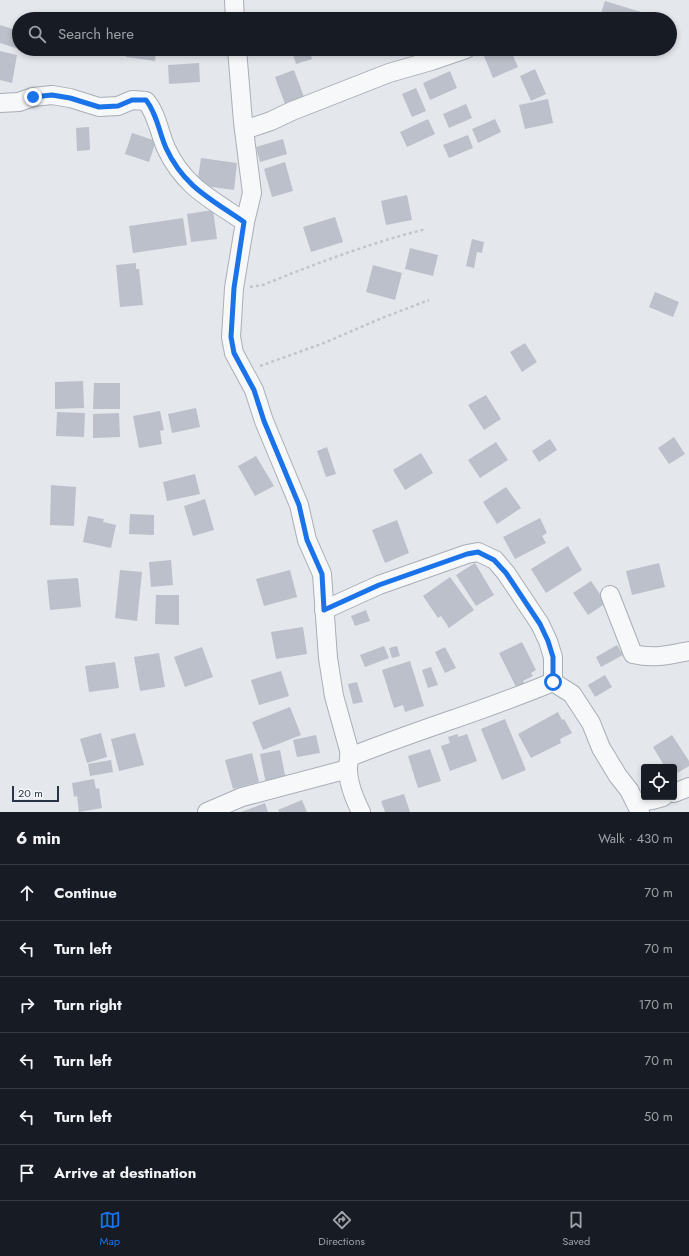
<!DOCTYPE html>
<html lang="en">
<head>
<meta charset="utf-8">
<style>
	:root { --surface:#171b24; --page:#242831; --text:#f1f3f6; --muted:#9ea1a6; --line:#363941; --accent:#1a73e8 }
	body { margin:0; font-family:Jost,sans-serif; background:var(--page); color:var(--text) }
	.controls { position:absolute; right:12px; bottom:12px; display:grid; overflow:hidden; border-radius:4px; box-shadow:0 2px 6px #0003 }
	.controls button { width:36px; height:36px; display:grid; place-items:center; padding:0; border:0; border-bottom:1px solid var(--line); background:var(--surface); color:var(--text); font:20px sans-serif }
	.scale { position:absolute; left:12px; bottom:10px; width:47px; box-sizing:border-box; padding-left:4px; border:2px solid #2b3445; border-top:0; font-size:11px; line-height:14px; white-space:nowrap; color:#2b3445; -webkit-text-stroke:3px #f4f6f9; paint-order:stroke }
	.stop { position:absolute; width:12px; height:12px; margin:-9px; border:3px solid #1a73e8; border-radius:50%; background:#fff }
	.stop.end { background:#1a73e8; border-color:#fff; box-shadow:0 1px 4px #0008 }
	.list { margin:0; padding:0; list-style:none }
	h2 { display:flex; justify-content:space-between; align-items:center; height:52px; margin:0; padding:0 16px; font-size:17px }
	h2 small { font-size:13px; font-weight:400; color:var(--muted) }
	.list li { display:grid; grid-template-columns:26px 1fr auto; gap:12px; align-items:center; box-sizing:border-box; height:56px; padding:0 16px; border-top:1px solid var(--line) }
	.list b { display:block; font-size:15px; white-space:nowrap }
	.list em { font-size:13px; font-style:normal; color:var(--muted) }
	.icon { flex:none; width:22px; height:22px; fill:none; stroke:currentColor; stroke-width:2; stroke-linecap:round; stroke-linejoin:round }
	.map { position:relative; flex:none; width:689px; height:812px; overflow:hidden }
	.search { position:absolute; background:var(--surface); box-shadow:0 2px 6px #0003; left:12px; right:12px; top:12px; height:44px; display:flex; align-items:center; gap:10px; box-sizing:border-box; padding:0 14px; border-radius:22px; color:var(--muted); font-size:15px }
	.sheet { height:388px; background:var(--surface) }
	nav { display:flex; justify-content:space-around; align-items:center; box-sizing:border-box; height:56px; border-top:1px solid var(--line); background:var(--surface); font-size:11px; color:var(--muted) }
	nav a { display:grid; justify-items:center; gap:2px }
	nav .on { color:var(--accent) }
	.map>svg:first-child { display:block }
	.building { fill:#bbc0ca }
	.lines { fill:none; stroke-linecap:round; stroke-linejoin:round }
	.street-casing { stroke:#a9aeb7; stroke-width:20 }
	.path { stroke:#c2c5cb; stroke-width:2.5; stroke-dasharray:3 3; stroke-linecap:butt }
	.street { stroke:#f7f8fa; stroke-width:18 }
	.route { stroke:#1a73e8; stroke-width:5 }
</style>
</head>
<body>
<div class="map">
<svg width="689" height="812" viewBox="0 0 689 812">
	<rect width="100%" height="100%" fill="#e4e7ec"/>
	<g class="building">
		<polygon points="605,1 641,12 639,19 599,19"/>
		<polygon points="0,25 19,31 19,49 0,43"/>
		<polygon points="127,49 156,49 155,61 126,57"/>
		<polygon points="291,49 309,49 312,59 296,64"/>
		<polygon points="500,49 510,49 518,67 493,78 484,56"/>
		<polygon points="616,49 630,49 629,53"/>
		<polygon points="0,51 17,55 12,83 0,80"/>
		<polygon points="199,63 200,82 169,84 168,65"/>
		<polygon points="535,69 546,94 531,101 520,76"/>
		<polygon points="294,70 304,97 285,104 275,77"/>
		<polygon points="450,71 457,88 430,100 423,83"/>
		<polygon points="416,88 426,111 412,117 402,94"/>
		<polygon points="548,99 553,123 525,129 519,105"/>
		<polygon points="466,104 472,118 449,128 443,114"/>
		<polygon points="428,119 435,134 407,147 400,132"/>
		<polygon points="495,119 501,132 478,143 472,129"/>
		<polygon points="89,127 90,150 77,151 76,128"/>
		<polygon points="132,133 156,141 149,162 125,154"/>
		<polygon points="468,135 473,148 449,158 443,145"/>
		<polygon points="283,139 287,154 260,162 256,147"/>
		<polygon points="201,158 237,163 234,190 197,185"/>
		<polygon points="285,162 293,191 272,197 264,169"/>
		<polygon points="407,195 412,220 386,225 381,201"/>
		<polygon points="213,210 217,239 191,242 187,214"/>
		<polygon points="335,217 343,242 311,252 303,227"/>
		<polygon points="183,218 187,245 133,253 129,226"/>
		<polygon points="472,239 484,242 482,253 477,252 474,268 466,266"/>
		<polygon points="410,248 438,255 433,276 405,269"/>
		<polygon points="136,263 136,269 139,269 143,305 120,307 116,265"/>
		<polygon points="373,265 402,273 395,300 366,292"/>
		<polygon points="655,292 679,302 673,317 649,307"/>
		<polygon points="525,343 537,362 522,372 510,352"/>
		<polygon points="83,381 84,408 55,409 55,382"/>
		<polygon points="94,383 120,383 120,409 93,409"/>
		<polygon points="486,395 501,419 484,430 468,405"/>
		<polygon points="196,408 200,427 172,433 168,414"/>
		<polygon points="160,411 164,430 160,431 162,444 139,448 133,416"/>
		<polygon points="57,412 85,413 84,437 56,436"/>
		<polygon points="119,413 120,437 93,438 93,414"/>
		<polygon points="674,437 685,454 669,464 658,448"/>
		<polygon points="550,439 557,450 539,462 532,451"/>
		<polygon points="496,442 508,460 480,478 468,460"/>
		<polygon points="327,447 336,474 326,477 317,451"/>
		<polygon points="421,453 433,473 405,490 393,470"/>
		<polygon points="256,456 274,486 255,496 238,466"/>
		<polygon points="195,474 200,494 167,501 163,482"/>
		<polygon points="51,485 76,487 74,526 50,525"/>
		<polygon points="506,487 521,508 497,524 483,502"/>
		<polygon points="205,499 214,530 193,536 184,506"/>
		<polygon points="130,514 154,515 154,535 129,534"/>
		<polygon points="88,516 104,519 103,522 116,525 111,548 83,542"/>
		<polygon points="540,518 547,533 542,536 546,543 515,559 503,537"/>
		<polygon points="397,520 409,553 385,563 372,530"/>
		<polygon points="568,546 582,570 546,593 531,569"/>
		<polygon points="171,560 173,585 151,587 149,562"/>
		<polygon points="475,563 494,595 476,606 456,575"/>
		<polygon points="659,563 665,587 632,595 626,571"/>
		<polygon points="120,570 142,572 137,621 115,618"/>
		<polygon points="290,570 297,597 264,606 256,579"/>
		<polygon points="450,577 474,610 449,628 441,616 438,618 423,596"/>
		<polygon points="78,578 81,607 50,610 47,580"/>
		<polygon points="591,581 606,603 588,615 573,593"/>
		<polygon points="156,595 179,595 179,625 155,624"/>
		<polygon points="366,610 370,621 355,626 351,616"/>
		<polygon points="303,627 307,654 276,659 271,632"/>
		<polygon points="522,642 536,670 531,673 533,676 523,681 524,684 516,687 499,653"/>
		<polygon points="617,645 623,655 601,667 596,657"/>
		<polygon points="384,646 389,658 365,667 360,655"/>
		<polygon points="397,646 400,656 392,658 389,648"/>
		<polygon points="202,647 213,677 185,687 174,657"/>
		<polygon points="445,647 456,668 445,673 435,652"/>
		<polygon points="159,653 165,687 140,691 134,657"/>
		<polygon points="410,661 424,706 405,712 403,705 394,708 382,670"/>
		<polygon points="115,662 119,688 89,692 85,666"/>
		<polygon points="431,667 438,685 428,688 422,670"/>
		<polygon points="281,671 289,696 259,705 251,680"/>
		<polygon points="605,675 612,687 595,697 588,685"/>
		<polygon points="357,682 363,702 353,704 348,684"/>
		<polygon points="290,707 301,735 263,750 252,722"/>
		<polygon points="558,712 562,720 564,719 572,733 560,739 561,743 531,758 518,734"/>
		<polygon points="505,719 526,770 502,780 481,729"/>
		<polygon points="101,733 107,757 87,763 80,739"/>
		<polygon points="135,733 144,765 119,771 111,739"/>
		<polygon points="458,734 458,737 467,734 477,761 450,771 441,746 450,743 448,737"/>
		<polygon points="316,735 320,753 297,757 293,740"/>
		<polygon points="672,735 689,761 689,766 674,775 674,767 665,767 653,747"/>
		<polygon points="430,749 441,781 418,788 408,756"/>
		<polygon points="280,750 286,780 266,784 260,754"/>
		<polygon points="252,753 259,782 233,789 225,760"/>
		<polygon points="111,760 113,772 90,776 88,764"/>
		<polygon points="94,779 96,789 99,788 102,808 79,812 77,796 74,797 72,783"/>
		<polygon points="404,794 410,812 385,812 381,801"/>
		<polygon points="302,800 307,812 279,812 278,810"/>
		<polygon points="265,803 268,812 241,812"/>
	</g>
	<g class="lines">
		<g class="street-casing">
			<g id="street">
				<polyline points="234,0 235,19"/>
				<path d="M237,49L243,122L252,193L245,222L234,288L231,337L234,353L254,390L264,421L299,505L307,540L322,574L328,658L334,696L349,750C350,757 348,762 348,769C348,783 355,800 361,812"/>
				<path d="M0,103L19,102L33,97L52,95L70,98L99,107L118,106L132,100L146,101C157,114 159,132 166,148C184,187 211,199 245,222"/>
				<polyline points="244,130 271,121 292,111 389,73 431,61 466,49"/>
				<path d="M610,595L633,654C654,659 668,655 689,651"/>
				<polyline points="324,610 379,585 467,554 478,552 495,560 506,573 540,624 548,641 553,657 553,682"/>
				<path d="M350,757C417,730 486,710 553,682L572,694L591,723L601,748L618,776L629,790L640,812"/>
				<polyline points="674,793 689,787"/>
				<polyline points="636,803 652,800 663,797"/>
				<polyline points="207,812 242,797 348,769"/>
			</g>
		</g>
		<g class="path">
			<path d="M250,287L263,285C317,263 370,243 426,229"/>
			<polyline points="260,366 324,343 382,318 429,300"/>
		</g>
		<use href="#street" class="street"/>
	</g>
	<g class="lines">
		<path class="route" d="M33,97L52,95L70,98L99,107L118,106L132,100H146C157,114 159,132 166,148C184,187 211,199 244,222L234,288L231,337L234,353L254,390L264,421L299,505L307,540L322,574L324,610L379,585L467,554L478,552L494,560L506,573L540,624L548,641L553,657V682"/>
	</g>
</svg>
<div class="controls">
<button><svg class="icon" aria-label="locate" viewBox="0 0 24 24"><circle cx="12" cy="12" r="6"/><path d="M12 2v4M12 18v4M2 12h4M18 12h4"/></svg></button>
</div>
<div class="scale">20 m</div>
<div class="stop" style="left:553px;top:682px"></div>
<div class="stop end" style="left:33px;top:97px"></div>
<div class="search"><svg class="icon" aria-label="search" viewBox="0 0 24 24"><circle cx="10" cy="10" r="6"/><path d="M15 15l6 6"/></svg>Search here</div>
</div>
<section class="sheet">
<h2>6 min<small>Walk · 430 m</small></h2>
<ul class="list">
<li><svg class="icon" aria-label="ahead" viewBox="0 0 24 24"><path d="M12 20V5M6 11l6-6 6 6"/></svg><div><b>Continue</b></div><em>70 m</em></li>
<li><svg class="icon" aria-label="left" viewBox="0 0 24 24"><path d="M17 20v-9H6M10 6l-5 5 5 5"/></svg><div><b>Turn left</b></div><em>70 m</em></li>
<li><svg class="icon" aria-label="right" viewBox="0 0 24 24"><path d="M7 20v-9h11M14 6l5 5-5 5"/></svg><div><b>Turn right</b></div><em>170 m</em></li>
<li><svg class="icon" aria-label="left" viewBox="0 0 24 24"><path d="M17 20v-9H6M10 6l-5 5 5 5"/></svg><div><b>Turn left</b></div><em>70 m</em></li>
<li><svg class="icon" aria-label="left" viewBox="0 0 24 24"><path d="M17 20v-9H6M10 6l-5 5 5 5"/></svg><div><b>Turn left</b></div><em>50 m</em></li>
<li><svg class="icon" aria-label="arrive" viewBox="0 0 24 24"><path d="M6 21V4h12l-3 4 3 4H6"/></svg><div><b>Arrive at destination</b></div></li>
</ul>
</section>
<nav>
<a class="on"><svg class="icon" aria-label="map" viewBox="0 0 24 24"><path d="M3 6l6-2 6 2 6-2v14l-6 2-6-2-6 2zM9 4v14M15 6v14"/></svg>Map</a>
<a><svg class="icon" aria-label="directions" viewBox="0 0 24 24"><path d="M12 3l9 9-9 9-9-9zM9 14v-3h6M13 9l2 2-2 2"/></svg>Directions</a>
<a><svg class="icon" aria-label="saved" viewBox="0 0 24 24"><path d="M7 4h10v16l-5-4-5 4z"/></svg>Saved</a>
</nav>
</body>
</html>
